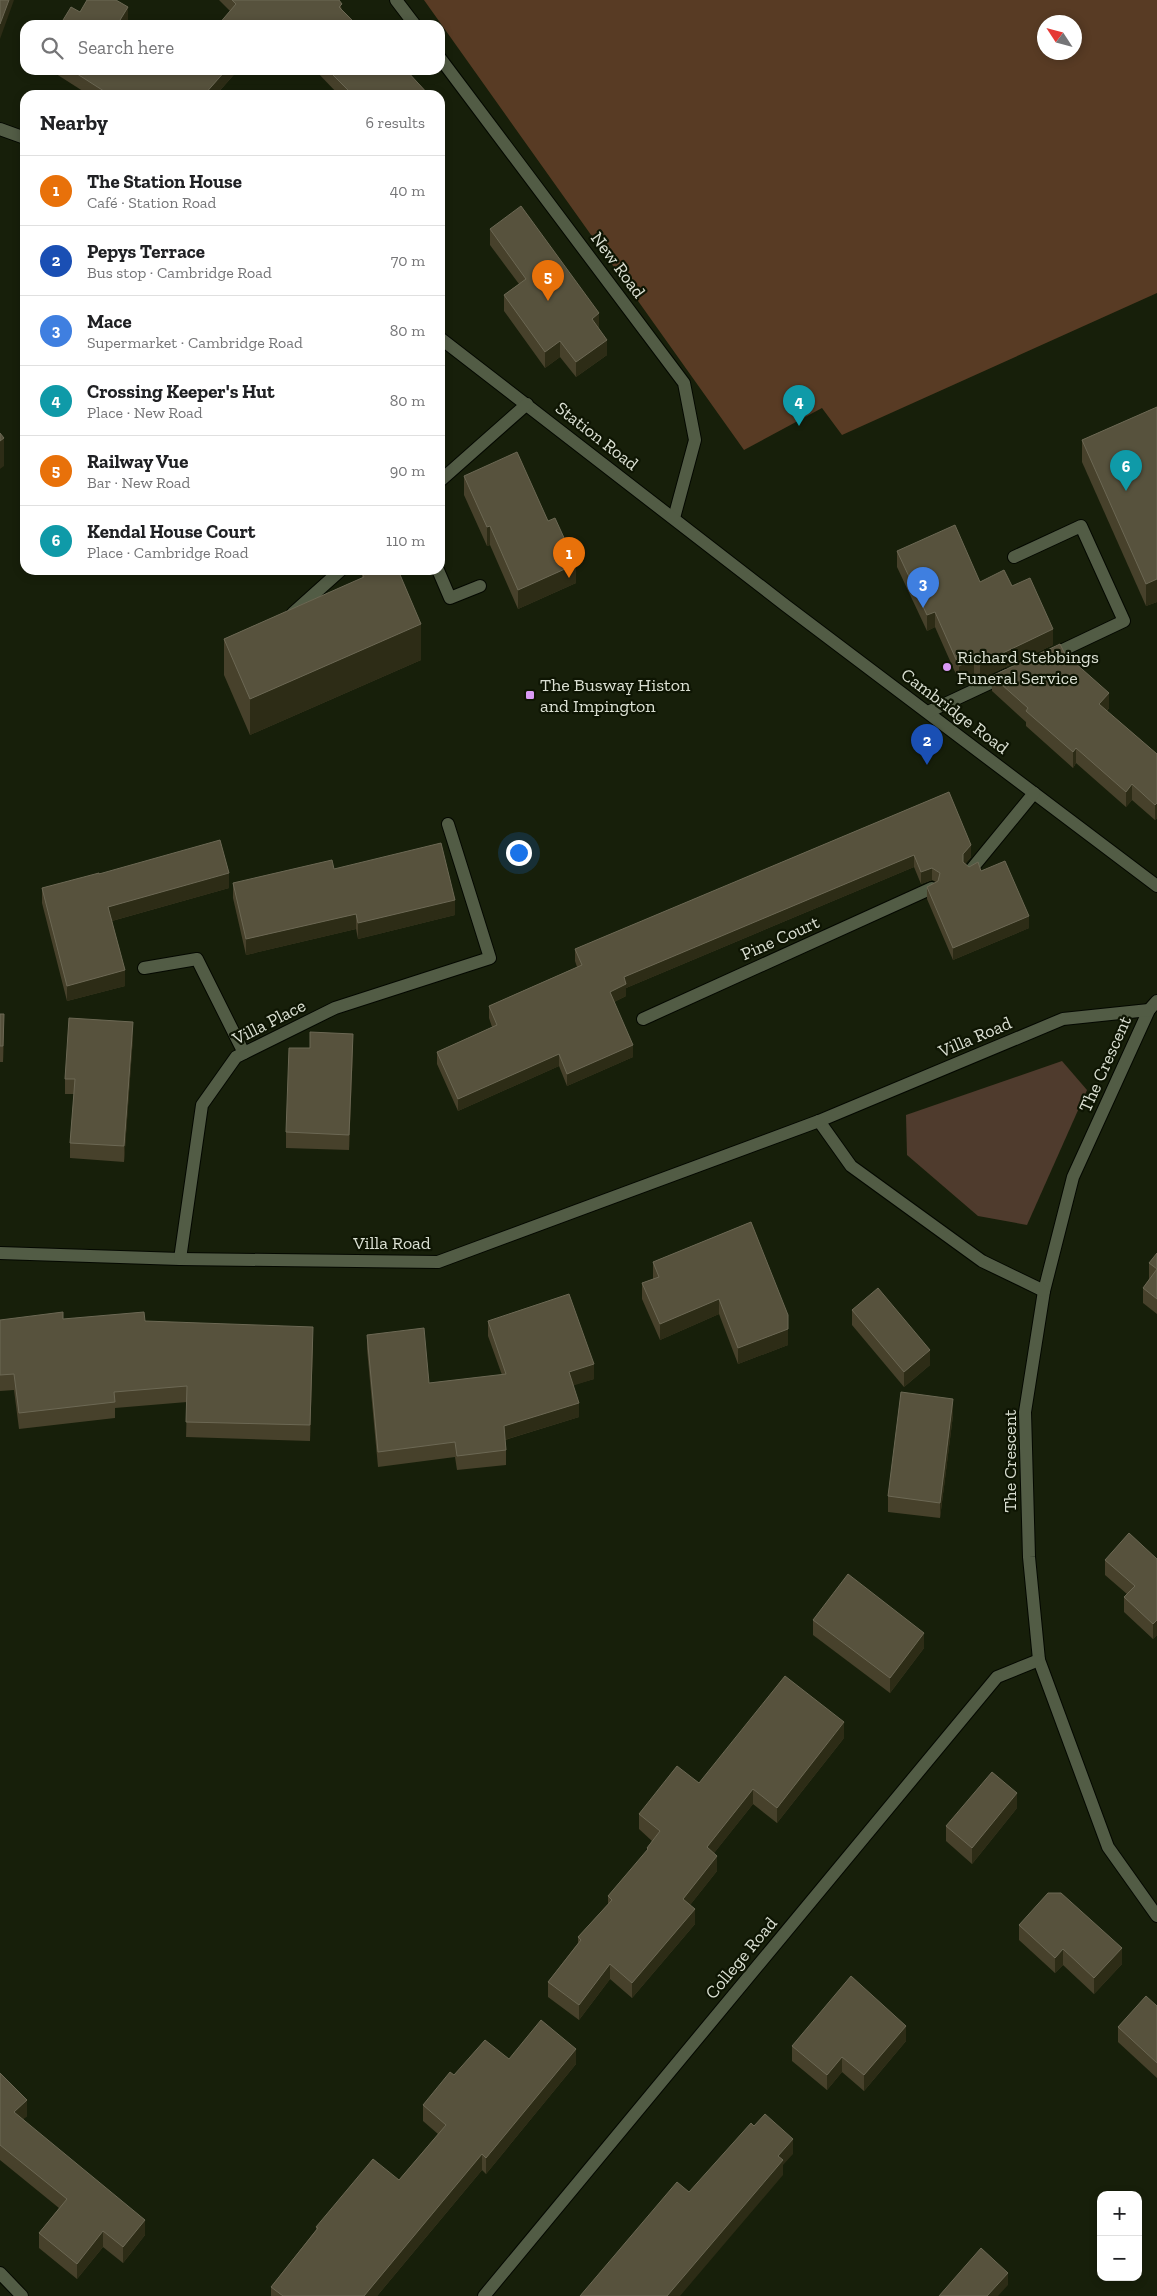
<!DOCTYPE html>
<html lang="en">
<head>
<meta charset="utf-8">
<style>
	:root { --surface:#fff; --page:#f2f2f2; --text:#202124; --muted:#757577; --line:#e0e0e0; --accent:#745782 }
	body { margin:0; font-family:"Zilla Slab",serif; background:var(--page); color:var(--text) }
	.controls { position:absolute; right:15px; bottom:15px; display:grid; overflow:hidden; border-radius:10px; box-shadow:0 2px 8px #0003 }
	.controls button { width:45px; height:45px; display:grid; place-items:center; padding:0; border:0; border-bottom:1px solid var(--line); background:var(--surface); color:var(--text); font:25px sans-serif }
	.compass { position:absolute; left:1037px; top:15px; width:45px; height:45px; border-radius:50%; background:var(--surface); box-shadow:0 2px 8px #0003; rotate:306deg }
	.you { position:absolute; left:518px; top:852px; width:18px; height:18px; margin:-12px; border:4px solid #fff; border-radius:50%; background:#1a73e8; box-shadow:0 0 0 8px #1a73e833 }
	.badge { display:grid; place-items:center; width:32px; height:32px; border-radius:50%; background:var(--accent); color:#fff; font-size:16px; font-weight:700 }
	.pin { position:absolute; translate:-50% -41px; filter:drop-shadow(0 1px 2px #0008) }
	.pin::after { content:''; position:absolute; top:26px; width:18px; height:15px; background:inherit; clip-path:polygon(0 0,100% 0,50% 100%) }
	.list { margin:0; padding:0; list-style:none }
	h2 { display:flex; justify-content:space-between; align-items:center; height:65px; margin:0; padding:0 20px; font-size:21px }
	h2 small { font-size:16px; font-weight:400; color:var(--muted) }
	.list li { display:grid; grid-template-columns:32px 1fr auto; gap:15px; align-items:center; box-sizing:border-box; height:70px; padding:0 20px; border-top:1px solid var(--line) }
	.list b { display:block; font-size:19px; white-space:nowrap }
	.list p { margin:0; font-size:16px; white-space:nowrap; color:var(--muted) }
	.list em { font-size:16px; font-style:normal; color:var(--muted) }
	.icon { flex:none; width:28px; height:28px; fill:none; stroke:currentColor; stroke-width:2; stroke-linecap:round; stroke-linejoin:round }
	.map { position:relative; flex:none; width:1157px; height:2296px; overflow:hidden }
	.search { position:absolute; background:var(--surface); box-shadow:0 2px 8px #0003; left:20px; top:20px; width:425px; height:55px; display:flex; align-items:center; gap:12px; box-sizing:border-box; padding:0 18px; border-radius:15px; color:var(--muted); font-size:19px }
	.panel { position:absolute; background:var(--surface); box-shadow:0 2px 8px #0003; left:20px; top:90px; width:425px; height:485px; border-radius:15px }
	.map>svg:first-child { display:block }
	.green { fill:#4f3b2d }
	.forest { fill:#583b24; fill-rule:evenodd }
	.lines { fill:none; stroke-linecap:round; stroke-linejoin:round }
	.minor-casing { stroke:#040800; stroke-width:14 }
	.minor { stroke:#525c45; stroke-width:12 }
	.wall { fill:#47412b }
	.shaded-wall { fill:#2d2c16 }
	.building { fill:#57523d; stroke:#6c6854 }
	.poi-dot { fill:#da9af6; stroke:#0e1503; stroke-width:2 }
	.labels { text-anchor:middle; stroke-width:4.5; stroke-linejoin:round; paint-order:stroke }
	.street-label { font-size:18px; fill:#dbe0d3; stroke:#0e1503 }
	.poi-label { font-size:18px; fill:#dbe0d3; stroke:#0e1503; text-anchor:start }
</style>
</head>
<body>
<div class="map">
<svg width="1157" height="2296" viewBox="0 0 1157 2296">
	<rect width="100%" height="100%" fill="#171f0a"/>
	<polygon class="green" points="1062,1061 1087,1090 1027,1225 978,1216 907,1155 906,1115"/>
	<path class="forest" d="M424,0H1157V293L842,435L822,408L744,450ZM1044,22H1074V52H1044Z"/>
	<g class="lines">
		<g class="minor-casing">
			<g id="minor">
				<polyline points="396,0 415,25"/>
				<polyline points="440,58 684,383 695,440 674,518"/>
				<polyline points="0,129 25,138"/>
				<polyline points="440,338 785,605 1157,886"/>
				<polyline points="440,481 527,404"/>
				<polyline points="1014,557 1081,526 1124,621 1048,657"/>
				<polyline points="438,570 450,598 480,586"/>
				<polyline points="293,613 341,570"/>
				<polyline points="928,712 1007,675"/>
				<polyline points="970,871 1034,793"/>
				<polyline points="144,968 197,959 244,1053"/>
				<polyline points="1157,1001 1149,1010 1073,1177 1044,1291 1025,1412 1029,1557 1039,1660 1108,1847 1157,1916"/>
				<polyline points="643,1019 932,888"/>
				<polyline points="819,1121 851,1166 982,1261 1044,1291"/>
				<polyline points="0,1253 180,1259 438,1262 819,1121 1063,1019 1149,1010"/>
				<polyline points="180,1259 202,1105 236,1057 335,1008 490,958 448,824"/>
				<polyline points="0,2273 22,2296"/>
				<polyline points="484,2296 997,1677 1039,1660"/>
			</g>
		</g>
		<use href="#minor" class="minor"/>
	</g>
	<g class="wall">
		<polygon points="219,0 339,0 342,10 230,11"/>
		<polygon points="50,70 173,70 177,73 238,70 216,95 89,95"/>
		<polygon points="315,70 406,70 429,95 339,95"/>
		<polygon points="490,229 599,329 607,355 576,377 560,357 545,368 504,311 504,295 519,284 490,245"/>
		<polygon points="1157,407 1157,602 1146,606 1082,462 1082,440"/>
		<polygon points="464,476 576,583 518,609 490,545 487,546 464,495"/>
		<polygon points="897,551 980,582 1012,586 1053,645 980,679 974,674 959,681 935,627 927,631 897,567"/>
		<polygon points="362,573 421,660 250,735 224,675 224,639 362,578"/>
		<polygon points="1065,654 1109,708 1107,711 1157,754 1157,818 1155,820 1132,800 1126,807 1076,763 1073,768 1026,726 1026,722 992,691 992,676"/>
		<polygon points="949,792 971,857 965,864 969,867 981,871 1029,928 953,960 927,899 927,887 936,882 932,880 921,884 914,867 626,988 626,996 614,1002 633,1057 567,1086 559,1066 458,1111 437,1064 437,1052 492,1027 489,1018 489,1006 577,967 575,961 575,949"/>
		<polygon points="334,869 455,915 358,939 356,929 246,955 233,898 233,883"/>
		<polygon points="99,874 229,888 112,921 125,986 67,1001 42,903 42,888"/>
		<polygon points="0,1014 4,1030 3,1062 0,1062"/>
		<polygon points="133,1037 124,1162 70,1158 70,1143 74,1094 65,1094 65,1079"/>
		<polygon points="353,1049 349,1150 286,1148 286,1132"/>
		<polygon points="751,1222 788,1345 738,1364 719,1314 660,1340 642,1299 642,1283 653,1279 653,1262"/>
		<polygon points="1157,1253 1157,1314 1143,1303 1143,1288 1149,1279 1149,1263"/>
		<polygon points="852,1310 930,1365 904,1387 852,1325"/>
		<polygon points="63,1319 145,1321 313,1342 310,1441 186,1437 187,1402 115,1408 115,1418 19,1429 14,1390 0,1391 0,1320"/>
		<polygon points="488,1321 594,1379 573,1385 579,1417 505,1440 506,1450 506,1465 457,1470 455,1457 378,1467 367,1349 367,1335 429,1383 502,1375 488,1336"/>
		<polygon points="953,1415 940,1518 888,1512 888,1496"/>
		<polygon points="1157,1559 1157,1635 1153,1639 1124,1612 1124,1597 1127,1594 1105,1575 1105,1560"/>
		<polygon points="813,1620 924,1648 890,1693 813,1635"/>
		<polygon points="844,1738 777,1823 753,1804 714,1853 717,1871 690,1905 695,1924 632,1998 610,1979 579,2020 548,1997 548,1982 578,1943 578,1937 608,1904 608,1896 647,1851 647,1848 652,1841 639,1829 639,1814 699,1783"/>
		<polygon points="1017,1808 972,1864 946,1841 946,1826"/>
		<polygon points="1019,1925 1122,1964 1094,1994 1063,1965 1055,1973 1019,1940"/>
		<polygon points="1157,2006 1157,2078 1118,2042 1118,2027"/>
		<polygon points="906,2041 864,2091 842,2072 827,2090 792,2061 792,2046"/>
		<polygon points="509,2059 576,2064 486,2174 482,2170 377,2296 271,2296 271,2287 316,2230 316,2227 399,2180 438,2134 423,2121 423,2105 454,2075"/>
		<polygon points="0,2073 27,2116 23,2119 145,2235 123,2263 103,2247 77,2279 39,2248 39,2233 59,2208 0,2160"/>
	</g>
	<g class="shaded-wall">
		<polygon points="9,0 14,0 0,39 0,24"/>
		<polygon points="128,7 128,21 125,25 117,25"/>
		<polygon points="226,70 238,70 216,95 204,95"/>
		<polygon points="599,313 599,329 592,335 592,319"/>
		<polygon points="607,340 607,355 576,377 576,362"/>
		<polygon points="560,341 560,357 545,368 545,352"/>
		<polygon points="4,438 4,466 0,469 0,441"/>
		<polygon points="490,526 490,545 487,546 487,527"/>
		<polygon points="576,564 576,583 518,609 518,590"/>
		<polygon points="1157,579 1157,602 1146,606 1146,584"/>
		<polygon points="935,612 935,627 927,631 927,615"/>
		<polygon points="421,624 421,660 250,735 250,699"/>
		<polygon points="1053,629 1053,645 980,679 980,664"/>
		<polygon points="974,659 974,674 959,681 959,666"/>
		<polygon points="1109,693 1109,708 1099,719 1099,704"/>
		<polygon points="1076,748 1076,763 1073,768 1073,752"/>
		<polygon points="1132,784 1132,800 1126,807 1126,792"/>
		<polygon points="1157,803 1157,818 1155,820 1155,805"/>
		<polygon points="971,845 971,857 963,866 963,854"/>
		<polygon points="914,855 914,867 626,988 626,996 610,1004 610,992 624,977"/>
		<polygon points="932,868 932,880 921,884 921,872"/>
		<polygon points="229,873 229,888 108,922 108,907"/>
		<polygon points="455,900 455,915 358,939 358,923"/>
		<polygon points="356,914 356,929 246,955 246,939"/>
		<polygon points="1029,916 1029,928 953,960 953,948"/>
		<polygon points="125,970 125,986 67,1001 67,986"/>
		<polygon points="4,1014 4,1030 3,1062 3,1046"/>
		<polygon points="133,1022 133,1037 124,1162 124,1146"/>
		<polygon points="353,1034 353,1049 349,1150 349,1135"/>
		<polygon points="633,1045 633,1057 567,1086 567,1074"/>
		<polygon points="559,1054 559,1066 458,1111 458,1099"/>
		<polygon points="719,1299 719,1314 660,1340 660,1324"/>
		<polygon points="313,1327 313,1342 310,1441 310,1425"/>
		<polygon points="788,1329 788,1345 738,1364 738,1348"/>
		<polygon points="930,1350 930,1365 904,1387 904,1372"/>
		<polygon points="594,1364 594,1379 569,1387 569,1372"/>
		<polygon points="953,1399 953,1415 940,1518 940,1503"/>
		<polygon points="579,1403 579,1417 504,1440 504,1426"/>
		<polygon points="1157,1620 1157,1635 1153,1639 1153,1624"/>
		<polygon points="924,1633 924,1648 890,1693 890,1678"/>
		<polygon points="844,1722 844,1738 777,1823 777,1808"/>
		<polygon points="753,1789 753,1804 707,1862 707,1847"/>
		<polygon points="1017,1793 1017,1808 972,1864 972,1848"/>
		<polygon points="717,1856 717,1871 683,1914 683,1899"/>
		<polygon points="695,1909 695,1924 632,1998 632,1983"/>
		<polygon points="1122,1948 1122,1964 1094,1994 1094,1978"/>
		<polygon points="1063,1949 1063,1965 1055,1973 1055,1958"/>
		<polygon points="610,1964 610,1979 579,2020 579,2005"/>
		<polygon points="906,2026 906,2041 864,2091 864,2075"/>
		<polygon points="576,2049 576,2064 486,2174 486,2158"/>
		<polygon points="842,2057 842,2072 827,2090 827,2075"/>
		<polygon points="27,2100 27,2116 14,2128 14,2112"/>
		<polygon points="793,2139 793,2154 783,2165 783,2175 680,2296 667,2296 778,2156"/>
		<polygon points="482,2154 482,2170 377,2296 364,2296"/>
		<polygon points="145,2220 145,2235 123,2263 123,2247"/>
		<polygon points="103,2231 103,2247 77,2279 77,2264"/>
		<polygon points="1008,2273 1008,2285 998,2296 987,2296"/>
	</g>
	<g class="building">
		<polygon points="0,0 9,0 0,24"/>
		<polygon points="87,0 116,0 128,7 117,25 60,25 71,7 80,12"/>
		<polygon points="232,0 339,0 342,4 339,7 357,25 218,25 236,4"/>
		<polygon points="71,70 173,70 177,73 179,70 226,70 204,95 114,95 111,93 110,95"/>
		<polygon points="328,70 406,70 429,95 353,95"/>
		<polygon points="521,206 599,313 592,319 607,340 576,362 560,341 545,352 504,295 526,279 490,229"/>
		<polygon points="1157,407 1157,579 1146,584 1082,440"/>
		<polygon points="0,433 4,438 0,441"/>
		<polygon points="517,452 548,521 555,518 576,564 518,590 490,526 487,527 464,476"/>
		<polygon points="955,525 980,582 1004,570 1012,586 1030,578 1053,629 980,664 974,659 959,666 935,612 927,615 897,551"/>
		<polygon points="370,570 398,570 421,624 250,699 224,639 364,577 362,573"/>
		<polygon points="1060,644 1065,654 1109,693 1099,704 1157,754 1157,803 1155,805 1132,784 1126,792 1076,748 1073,752 1026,711 1028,708 992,676"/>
		<polygon points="949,792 971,845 963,854 963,862 969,867 978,862 981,871 1005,861 1029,916 953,948 927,887 938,881 940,873 932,868 921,872 914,855 624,977 626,984 610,992 633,1045 567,1074 559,1054 458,1099 437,1052 497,1025 489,1006 582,965 575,949"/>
		<polygon points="220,840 229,873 108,907 125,970 67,986 42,888 99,873 99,874"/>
		<polygon points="441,843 455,900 358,923 356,914 246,939 233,883 332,860 334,869"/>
		<polygon points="0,1014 4,1014 3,1046 0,1046"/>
		<polygon points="69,1018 133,1022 124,1146 70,1143 75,1079 65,1079"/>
		<polygon points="310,1032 353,1034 349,1135 286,1132 289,1048 310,1048"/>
		<polygon points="751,1222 788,1315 788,1329 738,1348 719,1299 660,1324 642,1283 659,1277 653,1262"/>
		<polygon points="1157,1253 1157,1299 1143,1288 1157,1269 1149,1263"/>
		<polygon points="878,1288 930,1350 904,1372 852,1310"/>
		<polygon points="569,1294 594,1364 569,1372 579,1403 504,1426 506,1450 457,1456 455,1442 378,1452 367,1335 424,1328 429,1383 506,1374 488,1321"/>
		<polygon points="63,1312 63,1319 144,1312 145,1321 313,1327 310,1425 186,1422 187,1386 114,1392 115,1402 19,1413 14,1374 0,1375 0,1320"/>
		<polygon points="901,1392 953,1399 940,1503 888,1496"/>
		<polygon points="1129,1533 1157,1559 1157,1620 1153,1624 1124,1597 1135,1586 1105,1560"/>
		<polygon points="848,1574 924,1633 890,1678 813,1620"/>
		<polygon points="785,1676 844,1722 777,1808 753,1789 707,1847 717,1856 683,1899 695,1909 632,1983 610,1964 579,2005 548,1982 581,1940 578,1937 612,1900 608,1896 648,1849 647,1848 660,1831 639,1814 677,1766 699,1783"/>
		<polygon points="992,1772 1017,1793 972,1848 946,1826"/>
		<polygon points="1048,1893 1061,1893 1122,1948 1094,1978 1063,1949 1055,1958 1019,1925"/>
		<polygon points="851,1976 906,2026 864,2075 842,2057 827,2075 792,2046"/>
		<polygon points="1146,1996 1157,2006 1157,2063 1118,2027"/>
		<polygon points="541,2020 576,2049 486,2158 482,2154 364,2296 283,2296 271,2287 318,2228 316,2227 373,2159 399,2180 446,2125 423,2105 450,2072 454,2075 485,2040 509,2059"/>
		<polygon points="0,2073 27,2100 14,2112 145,2220 123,2247 103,2231 77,2264 39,2233 67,2199 0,2145"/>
		<polygon points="765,2114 793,2139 778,2156 783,2160 667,2296 580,2296 677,2182 689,2192 751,2123 754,2126"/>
		<polygon points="981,2248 1008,2273 987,2296 939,2296"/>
	</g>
	<g class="poi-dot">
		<circle cx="947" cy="667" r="5"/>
		<rect x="525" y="690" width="10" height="10" rx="2.5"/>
	</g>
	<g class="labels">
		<g class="street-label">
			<text transform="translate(618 265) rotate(53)" y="6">New Road</text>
			<text transform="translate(597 436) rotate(38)" y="6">Station Road</text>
			<text transform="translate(955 711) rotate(37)" y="6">Cambridge Road</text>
			<text transform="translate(780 938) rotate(-24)" y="6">Pine Court</text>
			<text transform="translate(269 1022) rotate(-27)" y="6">Villa Place</text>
			<text transform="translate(975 1037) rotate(-23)" y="6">Villa Road</text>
			<text transform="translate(1105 1064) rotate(-66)" y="6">The Crescent</text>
			<text x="392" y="1249">Villa Road</text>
			<text transform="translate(1010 1461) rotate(-90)" y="6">The Crescent</text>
			<text transform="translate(741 1958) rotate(-50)" y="6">College Road</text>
		</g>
		<g class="poi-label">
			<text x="957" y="663">Richard Stebbings<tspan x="957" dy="21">Funeral Service</tspan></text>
			<text x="540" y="691">The Busway Histon<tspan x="540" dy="21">and Impington</tspan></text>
		</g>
	</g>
</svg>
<div class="controls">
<button>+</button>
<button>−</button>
</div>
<svg class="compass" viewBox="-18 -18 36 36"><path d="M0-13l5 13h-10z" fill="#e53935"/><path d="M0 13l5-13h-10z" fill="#757577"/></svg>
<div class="you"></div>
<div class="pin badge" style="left:569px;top:578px;background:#e8710a">1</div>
<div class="pin badge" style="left:927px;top:765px;background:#1a4fb4">2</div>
<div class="pin badge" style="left:923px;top:608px;background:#3f7fe0">3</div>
<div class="pin badge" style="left:799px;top:426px;background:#0f9aa8">4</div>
<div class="pin badge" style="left:548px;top:301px;background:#e8710a">5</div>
<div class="pin badge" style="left:1126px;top:491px;background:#0f9aa8">6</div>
<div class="search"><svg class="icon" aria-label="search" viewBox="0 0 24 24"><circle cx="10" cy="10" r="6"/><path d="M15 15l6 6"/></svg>Search here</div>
<section class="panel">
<h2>Nearby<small>6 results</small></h2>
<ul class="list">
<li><span class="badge" style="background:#e8710a">1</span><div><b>The Station House</b><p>Café · Station Road</p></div><em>40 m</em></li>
<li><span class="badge" style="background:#1a4fb4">2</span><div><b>Pepys Terrace</b><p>Bus stop · Cambridge Road</p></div><em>70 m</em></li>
<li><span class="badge" style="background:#3f7fe0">3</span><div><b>Mace</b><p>Supermarket · Cambridge Road</p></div><em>80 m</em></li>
<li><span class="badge" style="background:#0f9aa8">4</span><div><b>Crossing Keeper's Hut</b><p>Place · New Road</p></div><em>80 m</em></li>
<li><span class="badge" style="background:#e8710a">5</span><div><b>Railway Vue</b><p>Bar · New Road</p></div><em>90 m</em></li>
<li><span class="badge" style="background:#0f9aa8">6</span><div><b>Kendal House Court</b><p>Place · Cambridge Road</p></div><em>110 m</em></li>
</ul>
</section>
</div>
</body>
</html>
